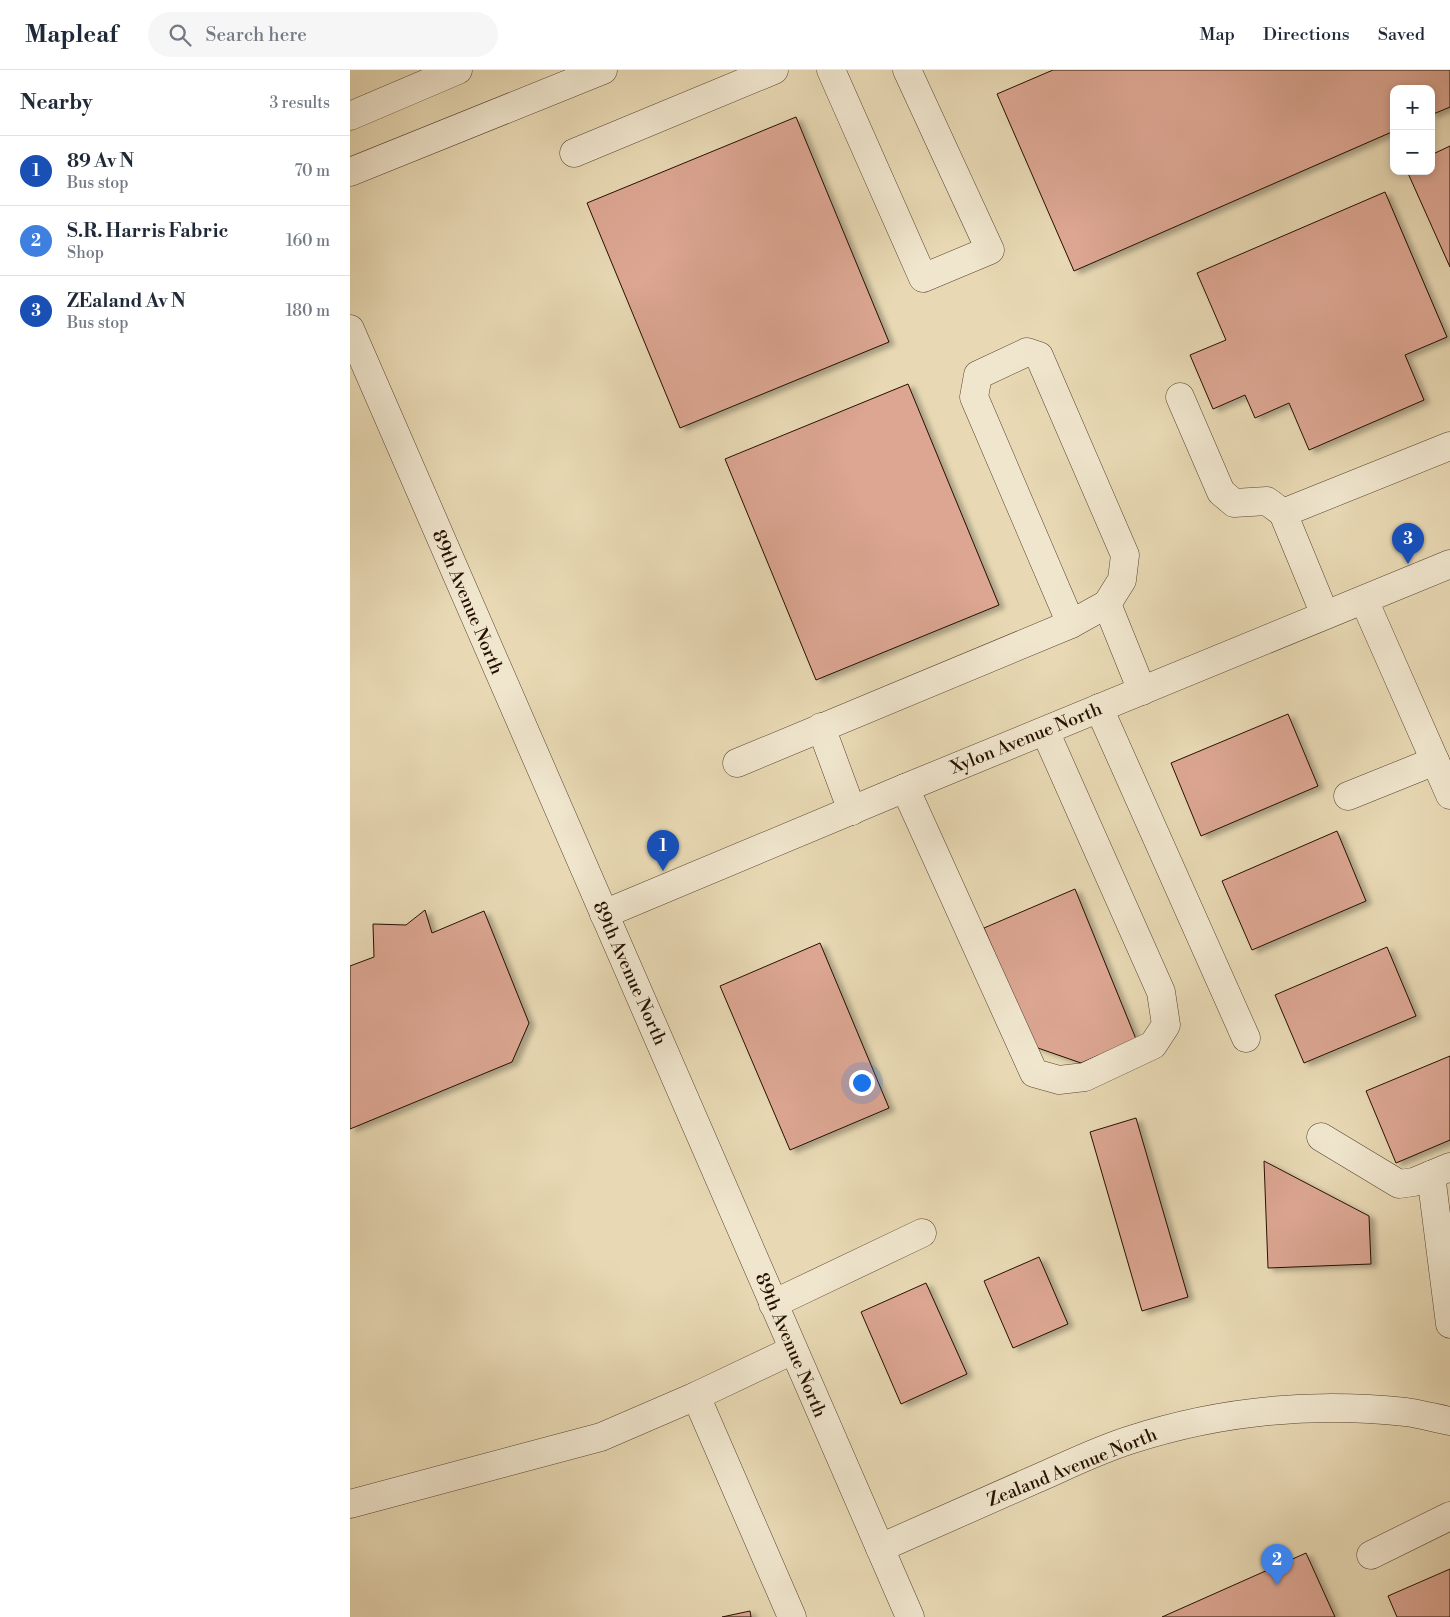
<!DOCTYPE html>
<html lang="en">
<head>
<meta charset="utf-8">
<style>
	:root { --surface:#fff; --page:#f6f6f7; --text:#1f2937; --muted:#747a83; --line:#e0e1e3; --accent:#b45309 }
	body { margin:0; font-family:"Libre Bodoni",serif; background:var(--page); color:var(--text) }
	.controls { position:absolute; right:15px; top:15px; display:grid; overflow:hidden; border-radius:10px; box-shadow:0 2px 8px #0003 }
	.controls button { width:45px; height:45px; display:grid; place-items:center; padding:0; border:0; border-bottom:1px solid var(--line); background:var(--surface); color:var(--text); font:25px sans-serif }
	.you { position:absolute; left:511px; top:1012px; width:18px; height:18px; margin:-12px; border:4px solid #fff; border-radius:50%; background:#1a73e8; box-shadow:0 0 0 8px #1a73e833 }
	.badge { display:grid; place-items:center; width:32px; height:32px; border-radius:50%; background:var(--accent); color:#fff; font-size:16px; font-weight:700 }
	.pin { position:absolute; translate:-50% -41px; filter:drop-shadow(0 1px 2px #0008) }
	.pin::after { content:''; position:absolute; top:26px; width:18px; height:15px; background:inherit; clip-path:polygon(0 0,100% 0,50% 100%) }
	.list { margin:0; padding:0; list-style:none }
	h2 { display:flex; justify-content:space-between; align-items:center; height:65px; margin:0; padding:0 20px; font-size:21px }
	h2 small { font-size:16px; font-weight:400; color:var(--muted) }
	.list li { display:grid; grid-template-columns:32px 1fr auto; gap:15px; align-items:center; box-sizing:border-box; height:70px; padding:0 20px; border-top:1px solid var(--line) }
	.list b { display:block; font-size:19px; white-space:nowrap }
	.list p { margin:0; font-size:16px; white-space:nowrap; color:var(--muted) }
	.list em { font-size:16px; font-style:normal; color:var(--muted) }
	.icon { flex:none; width:28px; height:28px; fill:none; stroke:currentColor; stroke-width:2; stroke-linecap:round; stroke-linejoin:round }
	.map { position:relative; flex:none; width:1100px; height:1547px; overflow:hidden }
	header { display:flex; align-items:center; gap:30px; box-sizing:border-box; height:70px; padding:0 25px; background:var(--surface); border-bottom:1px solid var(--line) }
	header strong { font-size:24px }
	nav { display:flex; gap:28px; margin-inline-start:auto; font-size:18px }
	.search { width:350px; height:45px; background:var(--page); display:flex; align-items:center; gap:12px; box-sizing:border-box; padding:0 18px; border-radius:28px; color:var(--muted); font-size:19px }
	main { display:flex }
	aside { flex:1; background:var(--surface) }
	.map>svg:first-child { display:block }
	.building { fill:#dca692; stroke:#251000; filter:url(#shadow) }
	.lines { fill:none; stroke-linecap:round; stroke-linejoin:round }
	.minor-casing { stroke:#56422d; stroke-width:29 }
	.minor { stroke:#f0e6ce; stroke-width:28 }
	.labels { text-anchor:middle; stroke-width:4; stroke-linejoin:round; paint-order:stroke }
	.street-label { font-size:18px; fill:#251000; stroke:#f0e6ce }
</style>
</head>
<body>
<header>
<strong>Mapleaf</strong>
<div class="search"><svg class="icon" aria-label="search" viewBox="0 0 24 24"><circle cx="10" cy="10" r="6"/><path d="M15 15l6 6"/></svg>Search here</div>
<nav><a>Map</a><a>Directions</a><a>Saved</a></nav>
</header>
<main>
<aside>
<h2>Nearby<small>3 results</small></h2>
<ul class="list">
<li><span class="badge" style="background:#1a4fb4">1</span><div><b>89 Av N</b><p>Bus stop</p></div><em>70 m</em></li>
<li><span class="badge" style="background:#3f7fe0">2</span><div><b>S.R. Harris Fabric</b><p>Shop</p></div><em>160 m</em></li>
<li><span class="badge" style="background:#1a4fb4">3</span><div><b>ZEaland Av N</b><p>Bus stop</p></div><em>180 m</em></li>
</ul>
</aside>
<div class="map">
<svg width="1100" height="1547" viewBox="0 0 1100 1547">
	<defs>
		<filter id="shadow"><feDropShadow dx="5.5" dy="3" stdDeviation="2.5" flood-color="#0004"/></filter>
	</defs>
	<rect width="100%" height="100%" fill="#e8d9b4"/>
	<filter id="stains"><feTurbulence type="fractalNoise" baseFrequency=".004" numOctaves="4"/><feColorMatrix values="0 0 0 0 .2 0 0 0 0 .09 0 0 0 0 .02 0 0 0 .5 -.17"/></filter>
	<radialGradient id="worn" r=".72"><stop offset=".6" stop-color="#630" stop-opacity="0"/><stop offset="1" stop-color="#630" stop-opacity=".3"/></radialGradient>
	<g class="building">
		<polygon points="703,0 1100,0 1100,37 1081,45 1081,19 1044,19 1044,61 724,201 647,24"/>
		<polygon points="446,47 539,272 330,358 237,133"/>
		<polygon points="1100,76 1100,197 1057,101 1081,101 1081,85"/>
		<polygon points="1035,122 1097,267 1055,285 1074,330 959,380 939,333 905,348 895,325 863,339 840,285 876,270 847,203"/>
		<polygon points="558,314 649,535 466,610 375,389"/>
		<polygon points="938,644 968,716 851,766 821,693"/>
		<polygon points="987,761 1016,831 902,880 872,811"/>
		<polygon points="725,819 786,969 731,993 685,977 634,858"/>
		<polygon points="75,840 82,863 134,841 179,953 162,992 0,1059 0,896 24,887 23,854 56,855"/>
		<polygon points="470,873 539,1038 440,1080 370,916"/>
		<polygon points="1037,877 1066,946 954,993 925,925"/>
		<polygon points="1100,986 1100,1070 1046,1093 1016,1021"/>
		<polygon points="786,1048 838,1227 792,1241 740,1062"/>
		<polygon points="914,1091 1019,1146 1021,1194 918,1198"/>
		<polygon points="689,1187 718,1254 663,1278 634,1211"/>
		<polygon points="576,1213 617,1304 551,1334 511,1242"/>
		<polygon points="956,1483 985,1547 812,1547"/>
		<polygon points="1100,1499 1100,1547 1047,1547 1038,1526"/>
		<polygon points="400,1541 401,1547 372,1547"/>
	</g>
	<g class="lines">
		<g class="minor-casing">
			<g id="minor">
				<polyline points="481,0 573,208 640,180 557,0"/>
				<polyline points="0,46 108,0"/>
				<polyline points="224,83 424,0"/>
				<polyline points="0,102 253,0"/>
				<polyline points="0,259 560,1547"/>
				<polyline points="830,327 871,422 884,433 917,431 933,443 975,545"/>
				<polyline points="933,443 1100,376"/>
				<polyline points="1014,530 1100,725"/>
				<polyline points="721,554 624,327 628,305 677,282 689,286 775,485 772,510 757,534 792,621"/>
				<polyline points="749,638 896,968"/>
				<polyline points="471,657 502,741"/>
				<polyline points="387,693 721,554 757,534"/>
				<polyline points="555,718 684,1003 709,1010 735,1007 803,975 816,955 811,922 695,661"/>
				<polyline points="998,726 1085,691"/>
				<polyline points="254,844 555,718 1100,494"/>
				<polyline points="971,1067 1049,1114 1064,1112 1100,1097"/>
				<polyline points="1081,1105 1100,1254"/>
				<polyline points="423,1234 572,1163"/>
				<polyline points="346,1326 442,1547"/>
				<polyline points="0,1434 251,1367 346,1326 443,1280"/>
				<path d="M530,1478C582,1455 634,1432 686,1409C716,1396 748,1380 780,1370C869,1341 962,1332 1056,1342C1070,1344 1085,1348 1100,1351"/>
				<polyline points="1021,1485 1100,1446"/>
			</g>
		</g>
		<use href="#minor" class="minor"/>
	</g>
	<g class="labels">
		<g class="street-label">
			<text transform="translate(118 532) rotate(67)" y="6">89th Avenue North</text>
			<text transform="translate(676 668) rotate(-22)" y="6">Xylon Avenue North</text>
			<text transform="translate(280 903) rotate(66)" y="6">89th Avenue North</text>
			<text transform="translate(441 1275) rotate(67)" y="6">89th Avenue North</text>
			<text transform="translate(722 1397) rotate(-22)" y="6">Zealand Avenue North</text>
		</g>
	</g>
	<rect width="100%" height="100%" filter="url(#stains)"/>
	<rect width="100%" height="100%" fill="url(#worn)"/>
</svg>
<div class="controls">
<button>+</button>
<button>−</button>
</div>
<div class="you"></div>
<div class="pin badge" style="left:313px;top:801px;background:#1a4fb4">1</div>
<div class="pin badge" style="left:927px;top:1515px;background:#3f7fe0">2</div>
<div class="pin badge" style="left:1058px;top:494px;background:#1a4fb4">3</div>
</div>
</main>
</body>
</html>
